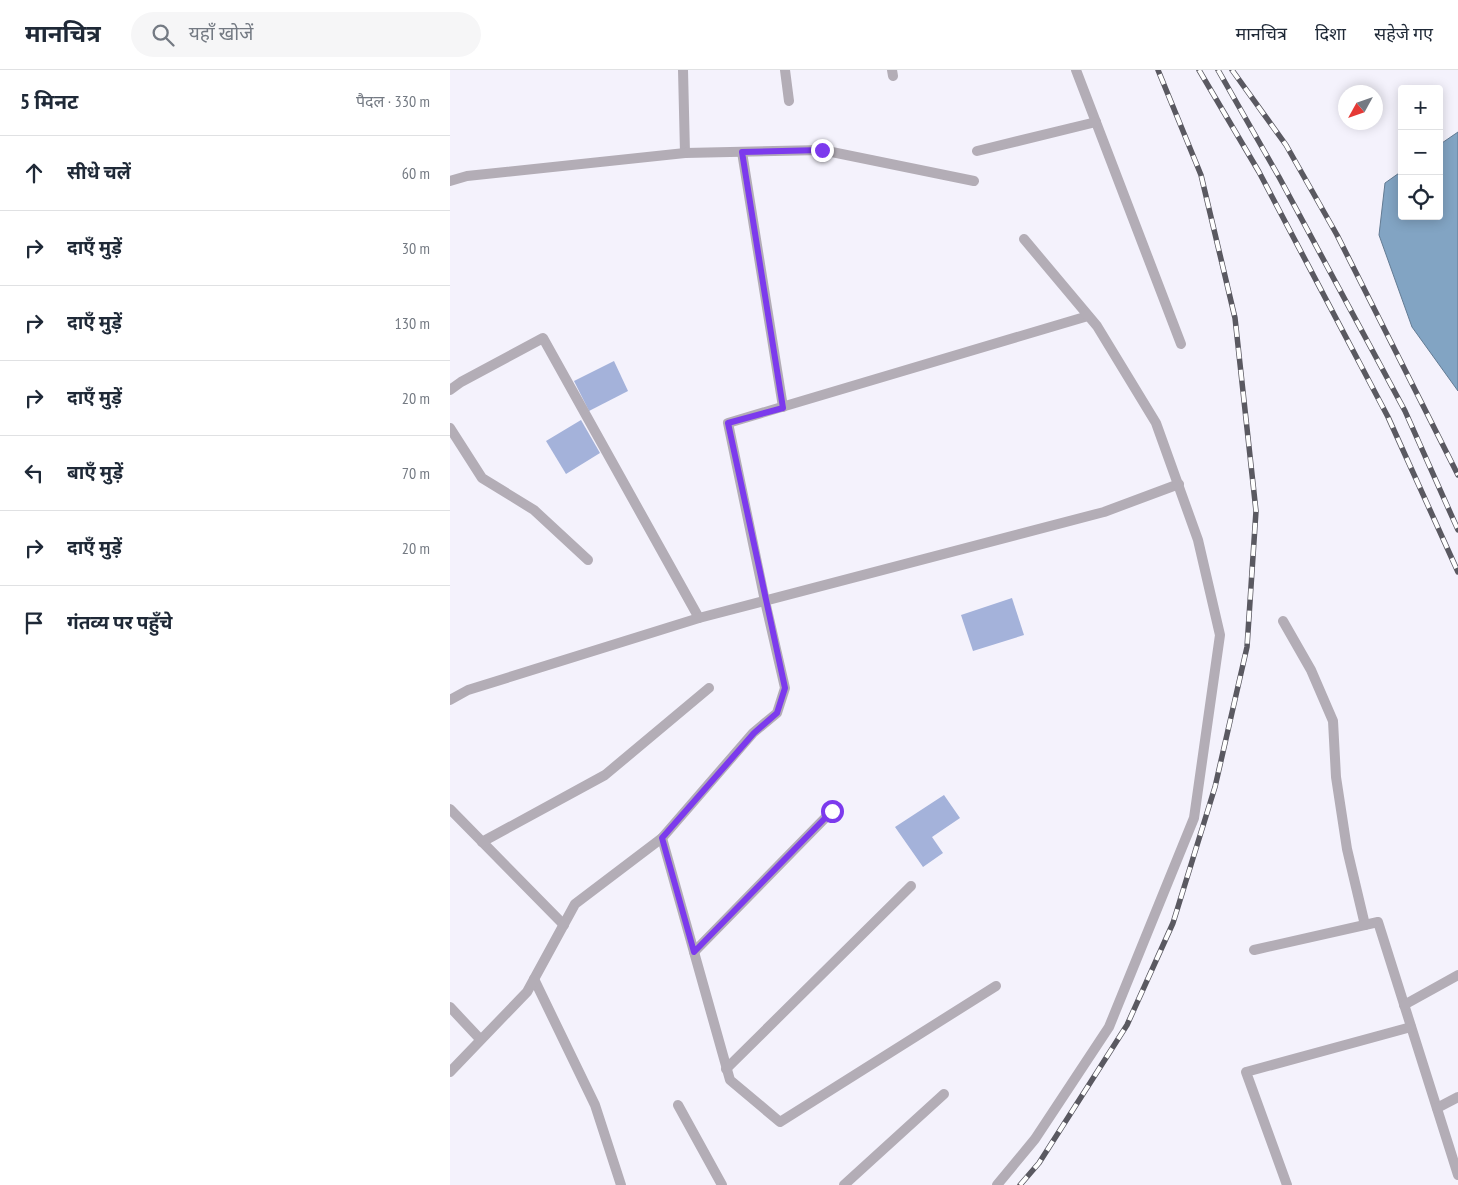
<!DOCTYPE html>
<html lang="hi">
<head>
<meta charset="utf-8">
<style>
	:root { --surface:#fff; --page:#f6f6f7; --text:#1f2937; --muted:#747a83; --line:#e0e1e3 }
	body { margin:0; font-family:"PT Sans Narrow","Noto Sans Devanagari",sans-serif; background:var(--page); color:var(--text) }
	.controls { position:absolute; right:15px; top:15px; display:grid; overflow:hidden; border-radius:5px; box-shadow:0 2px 12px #0003 }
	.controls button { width:45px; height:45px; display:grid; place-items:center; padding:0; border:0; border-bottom:1px solid var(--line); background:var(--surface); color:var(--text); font:25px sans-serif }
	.compass { position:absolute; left:888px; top:15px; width:45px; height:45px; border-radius:50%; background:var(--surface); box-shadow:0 2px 12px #0003; rotate:230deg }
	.stop { position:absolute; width:15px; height:15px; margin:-11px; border:4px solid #7c3aed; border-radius:50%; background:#fff }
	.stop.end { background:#7c3aed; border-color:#fff; box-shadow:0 1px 5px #0008 }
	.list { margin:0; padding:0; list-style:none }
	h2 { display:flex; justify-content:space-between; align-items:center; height:65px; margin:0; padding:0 20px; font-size:21px }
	h2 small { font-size:16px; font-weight:400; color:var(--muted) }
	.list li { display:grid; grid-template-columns:32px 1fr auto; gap:15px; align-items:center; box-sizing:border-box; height:75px; padding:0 20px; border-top:1px solid var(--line) }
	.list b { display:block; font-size:19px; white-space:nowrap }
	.list em { font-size:16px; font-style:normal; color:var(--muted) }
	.icon { flex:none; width:28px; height:28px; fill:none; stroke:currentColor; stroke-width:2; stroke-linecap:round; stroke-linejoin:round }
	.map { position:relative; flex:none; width:1008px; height:1115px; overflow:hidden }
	header { display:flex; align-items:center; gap:30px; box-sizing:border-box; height:70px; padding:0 25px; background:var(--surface); border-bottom:1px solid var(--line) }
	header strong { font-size:24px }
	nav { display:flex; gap:28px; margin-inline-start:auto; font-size:18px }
	.search { width:350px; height:45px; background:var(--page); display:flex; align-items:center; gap:12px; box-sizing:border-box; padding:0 18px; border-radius:28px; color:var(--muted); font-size:19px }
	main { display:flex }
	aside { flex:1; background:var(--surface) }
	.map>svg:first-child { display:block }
	.water { fill:#82a4c3; stroke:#637b93 }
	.building { fill:#a4b2da }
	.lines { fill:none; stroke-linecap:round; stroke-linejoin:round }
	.service { stroke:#b3adb6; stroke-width:10 }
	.rail-casing { stroke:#5a5961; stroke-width:5.5 }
	.rail { stroke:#fff; stroke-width:4; stroke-dasharray:11; stroke-linecap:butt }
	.route { stroke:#7c3aed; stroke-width:6 }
</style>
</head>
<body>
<header>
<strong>मानचित्र</strong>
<div class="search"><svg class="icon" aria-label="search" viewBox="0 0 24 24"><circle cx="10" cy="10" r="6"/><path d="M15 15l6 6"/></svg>यहाँ खोजें</div>
<nav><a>मानचित्र</a><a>दिशा</a><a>सहेजे गए</a></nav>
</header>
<main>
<aside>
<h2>5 मिनट<small>पैदल · 330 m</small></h2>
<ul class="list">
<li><svg class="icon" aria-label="ahead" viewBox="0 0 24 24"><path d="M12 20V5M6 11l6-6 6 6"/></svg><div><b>सीधे चलें</b></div><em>60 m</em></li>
<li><svg class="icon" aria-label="right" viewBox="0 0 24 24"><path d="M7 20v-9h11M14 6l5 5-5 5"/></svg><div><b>दाएँ मुड़ें</b></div><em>30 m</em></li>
<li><svg class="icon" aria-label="right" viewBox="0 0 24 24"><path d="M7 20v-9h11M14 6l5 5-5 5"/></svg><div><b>दाएँ मुड़ें</b></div><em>130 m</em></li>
<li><svg class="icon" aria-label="right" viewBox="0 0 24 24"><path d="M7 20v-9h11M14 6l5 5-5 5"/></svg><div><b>दाएँ मुड़ें</b></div><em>20 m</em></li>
<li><svg class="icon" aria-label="left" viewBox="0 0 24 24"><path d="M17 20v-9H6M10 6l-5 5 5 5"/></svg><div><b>बाएँ मुड़ें</b></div><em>70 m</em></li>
<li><svg class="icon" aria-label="right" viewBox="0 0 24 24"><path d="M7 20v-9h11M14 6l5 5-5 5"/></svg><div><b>दाएँ मुड़ें</b></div><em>20 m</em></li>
<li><svg class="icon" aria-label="arrive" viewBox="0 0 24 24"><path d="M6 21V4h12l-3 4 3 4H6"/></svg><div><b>गंतव्य पर पहुँचे</b></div></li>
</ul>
</aside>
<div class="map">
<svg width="1008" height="1115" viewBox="0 0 1008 1115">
	<rect width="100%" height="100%" fill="#f4f2fc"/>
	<polygon class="water" points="1008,62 1008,321 962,257 929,165 935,113 952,101 952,146 989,146 989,75"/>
	<g class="building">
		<polygon points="164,291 178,321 139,341 124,311"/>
		<polygon points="131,350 150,383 116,404 96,371"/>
		<polygon points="562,528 574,565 523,581 511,545"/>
		<polygon points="494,725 510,748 482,767 493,783 473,797 445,757"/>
	</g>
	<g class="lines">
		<g class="service">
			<polyline points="233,0 235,83"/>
			<polyline points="335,0 339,31"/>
			<polyline points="442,0 443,6"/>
			<polyline points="626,0 731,274"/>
			<polyline points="527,81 646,52"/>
			<polyline points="292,82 333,337"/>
			<polyline points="0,111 17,106 235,83 372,80 524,111"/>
			<polyline points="0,320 11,312 93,268 249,548"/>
			<polyline points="0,358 32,408 84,440 138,490"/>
			<polyline points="833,551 861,600 883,651 886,707 897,779 915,855"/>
			<polyline points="0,630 18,620 249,548 654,442 729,414"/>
			<polyline points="0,739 114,855"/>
			<polyline points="212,768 280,1010 330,1052 546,916"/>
			<polyline points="32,772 155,705 259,618"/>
			<polyline points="804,880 928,852 1008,1105"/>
			<polyline points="244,882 382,741"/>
			<polyline points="84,909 145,1035 171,1115"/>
			<polyline points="954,935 1008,905"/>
			<polyline points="0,937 30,969"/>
			<polyline points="276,999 461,816"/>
			<polyline points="0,1002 77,922 125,834 212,768 303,663 327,643 335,618 315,531 278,353 638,246"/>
			<polyline points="228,1035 272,1115"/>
			<polyline points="987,1038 1008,1027"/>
			<polyline points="394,1115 494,1024"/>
			<polyline points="547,1115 585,1069 659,957 744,748 770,565 748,470 706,353 647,256 574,169"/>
			<polyline points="837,1115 796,1002 961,957"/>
		</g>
		<g class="rail-casing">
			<g id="rail">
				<polyline points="749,0 809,102 938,347 1008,502"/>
				<polyline points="768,0 829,107 955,341 1008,460"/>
				<polyline points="782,0 836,75 887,165 1008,405"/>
				<polyline points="570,1115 589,1093 677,955 723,853 765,717 797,577 806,441 785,248 751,105 708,0"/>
			</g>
		</g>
		<use href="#rail" class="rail"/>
	</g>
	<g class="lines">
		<polyline class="route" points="372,80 292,82 333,338 278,353 335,618 327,643 304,663 212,768 244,882 382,741"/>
	</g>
</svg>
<div class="controls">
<button>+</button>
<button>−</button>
<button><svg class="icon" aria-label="locate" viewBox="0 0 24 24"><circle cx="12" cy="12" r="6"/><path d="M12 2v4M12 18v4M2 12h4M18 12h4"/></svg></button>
</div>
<svg class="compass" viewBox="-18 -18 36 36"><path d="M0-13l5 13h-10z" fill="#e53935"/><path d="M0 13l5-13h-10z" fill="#747a83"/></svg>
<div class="stop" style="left:382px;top:741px"></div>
<div class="stop end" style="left:372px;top:80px"></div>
</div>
</main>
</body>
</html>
